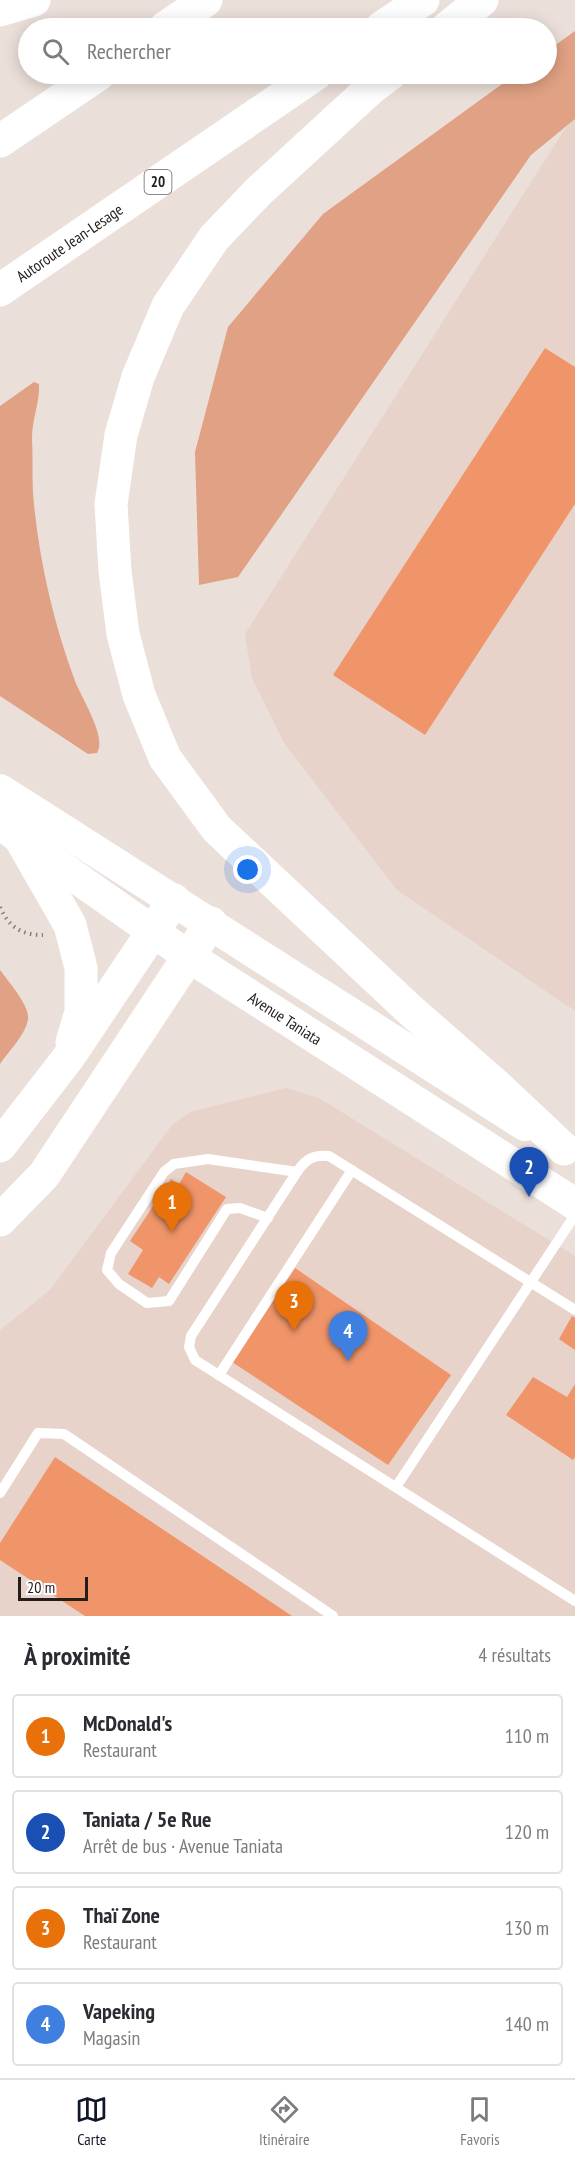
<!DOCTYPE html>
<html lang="fr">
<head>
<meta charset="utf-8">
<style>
	:root { --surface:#fff; --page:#f2f2f3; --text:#2b2b33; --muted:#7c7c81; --line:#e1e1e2; --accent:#111827 }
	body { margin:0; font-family:"PT Sans Narrow",sans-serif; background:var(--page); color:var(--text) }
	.scale { position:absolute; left:18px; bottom:15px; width:70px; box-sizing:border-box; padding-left:6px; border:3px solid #231e1c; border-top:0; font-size:16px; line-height:21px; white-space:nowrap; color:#231e1c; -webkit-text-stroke:4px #fff; paint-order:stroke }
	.you { position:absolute; left:248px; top:870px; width:21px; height:21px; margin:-15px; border:4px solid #fff; border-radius:50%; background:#1a73e8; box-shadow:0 0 0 9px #1a73e833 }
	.badge { display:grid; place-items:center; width:39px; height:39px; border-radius:50%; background:var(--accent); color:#fff; font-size:20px; font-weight:700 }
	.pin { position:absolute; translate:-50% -50px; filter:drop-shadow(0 2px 3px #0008) }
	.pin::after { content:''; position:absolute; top:32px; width:21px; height:18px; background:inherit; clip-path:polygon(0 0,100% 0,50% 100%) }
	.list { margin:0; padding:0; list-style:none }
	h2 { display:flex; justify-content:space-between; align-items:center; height:78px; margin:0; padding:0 24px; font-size:26px }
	h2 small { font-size:20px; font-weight:400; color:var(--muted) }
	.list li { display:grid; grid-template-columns:39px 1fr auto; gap:18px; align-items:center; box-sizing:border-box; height:84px; margin:0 12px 12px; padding:0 12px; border:2px solid var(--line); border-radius:6px }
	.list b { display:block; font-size:22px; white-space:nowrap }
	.list p { margin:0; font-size:20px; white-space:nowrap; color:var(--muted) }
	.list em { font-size:20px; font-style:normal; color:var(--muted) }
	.icon { flex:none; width:33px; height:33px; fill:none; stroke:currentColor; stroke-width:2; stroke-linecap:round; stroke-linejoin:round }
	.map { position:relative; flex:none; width:575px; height:1616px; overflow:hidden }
	.search { position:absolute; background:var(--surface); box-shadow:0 3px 15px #0003; left:18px; right:18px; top:18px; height:66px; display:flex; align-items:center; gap:15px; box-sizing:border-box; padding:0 21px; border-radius:33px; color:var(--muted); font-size:22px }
	.sheet { height:462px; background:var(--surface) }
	nav { display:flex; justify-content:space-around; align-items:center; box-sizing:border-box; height:84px; border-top:2px solid var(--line); background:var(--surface); font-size:16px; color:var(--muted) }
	nav a { display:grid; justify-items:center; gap:3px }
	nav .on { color:var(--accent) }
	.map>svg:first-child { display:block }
	.built { fill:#e7d3ca }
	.green { fill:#e0a184 }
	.building { fill:#f0956a }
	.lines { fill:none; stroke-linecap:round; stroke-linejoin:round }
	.path { stroke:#867d79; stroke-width:4; stroke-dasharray:1.5 4.5; stroke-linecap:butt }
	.lane { stroke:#fff; stroke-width:10 }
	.secondary { stroke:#fff; stroke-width:32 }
	.highway { stroke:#fff; stroke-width:33 }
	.labels { text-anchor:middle; stroke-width:4.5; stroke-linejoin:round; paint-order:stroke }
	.shield { fill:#fff; stroke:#656260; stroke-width:1.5 }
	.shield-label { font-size:15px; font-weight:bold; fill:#231e1c }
	.street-label { font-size:16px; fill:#231e1c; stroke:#fff }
</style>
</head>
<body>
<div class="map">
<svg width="575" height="1616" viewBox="0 0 575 1616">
	<rect width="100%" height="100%" fill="#ebdfd9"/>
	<g class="built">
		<polygon points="575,119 575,1011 397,890 284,743 252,678 245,634 566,127"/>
		<polygon points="286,1088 319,1098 575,1256 575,1616 0,1616 0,1330 50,1290 172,1125 190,1112"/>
	</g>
	<g class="green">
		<polygon points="575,31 575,119 531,155 238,577 199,585 195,452 228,327 323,214 516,74 546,74 547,51"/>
		<path d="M34,382L39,384C40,402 32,419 32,438C33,456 32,475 33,493C38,556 53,622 75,681C82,699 107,737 97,753L88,754L0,696V406Z"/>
		<path d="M0,970C8,981 30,1006 28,1019C26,1034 9,1051 0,1064Z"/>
	</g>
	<g class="building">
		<polygon points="545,348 575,367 575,504 425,735 333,675"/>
		<polygon points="186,1172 226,1197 169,1284 159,1277 152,1288 128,1274 143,1250 130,1241 171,1179 179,1184"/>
		<polygon points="295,1268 451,1375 388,1465 232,1362"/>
		<polygon points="572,1316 575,1318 575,1350 559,1339"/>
		<polygon points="533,1377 567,1397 575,1384 575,1457 573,1460 506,1415"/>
		<polygon points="55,1457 292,1616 85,1616 0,1560 0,1543"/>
	</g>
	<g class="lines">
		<path class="path" d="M0,907C9,927 21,935 43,935"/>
		<g class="lane">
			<polyline points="268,1218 240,1208 227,1209 169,1301 147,1303 119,1284 107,1270 111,1253 164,1172 174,1164 208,1159 297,1172"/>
			<path d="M575,1310L329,1156C313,1154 305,1160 297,1172L191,1336L189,1347L195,1360L575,1601"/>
			<polyline points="219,1375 352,1170"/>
			<polyline points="396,1487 575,1215"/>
			<polyline points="0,1493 38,1433 64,1434 333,1616"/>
		</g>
		<g class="secondary">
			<polyline points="0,790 525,1125"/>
			<path id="s1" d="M0,824L188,956L575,1204"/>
		</g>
		<g class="highway">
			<polyline points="0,10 34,0"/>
			<polyline points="165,28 206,0"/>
			<polyline points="381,28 423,0"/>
			<polyline points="447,28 482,0"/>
			<polyline points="390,74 369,90 259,191 214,238 168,306 138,377 121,435 111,504 115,571 123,634 139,695 165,758 217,829 409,1009 498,1087 564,1149"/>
			<polyline points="0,141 99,74"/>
			<path id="s2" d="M0,290L316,74"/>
			<polyline points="20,838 70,925 81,968 81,1012 72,1042"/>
			<polyline points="0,1146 68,1058 174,900"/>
			<polyline points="0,1220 44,1175 211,923"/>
		</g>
	</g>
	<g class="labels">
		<rect class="shield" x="144.5" y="170" width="27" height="24" rx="4.5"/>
		<g class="shield-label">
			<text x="158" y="187">20</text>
		</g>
		<g class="street-label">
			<text dy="6" stroke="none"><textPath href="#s2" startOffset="84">Autoroute Jean-Lesage</textPath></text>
			<text dy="6" stroke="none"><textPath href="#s1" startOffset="345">Avenue Taniata</textPath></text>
		</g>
	</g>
</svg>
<div class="scale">20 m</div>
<div class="you"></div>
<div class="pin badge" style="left:172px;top:1232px;background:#e8710a">1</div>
<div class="pin badge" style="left:529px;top:1197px;background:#1a4fb4">2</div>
<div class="pin badge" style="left:294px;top:1331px;background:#e8710a">3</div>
<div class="pin badge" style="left:348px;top:1361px;background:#3f7fe0">4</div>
<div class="search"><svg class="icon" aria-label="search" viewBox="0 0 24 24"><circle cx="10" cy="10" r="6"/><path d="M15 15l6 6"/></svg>Rechercher</div>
</div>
<section class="sheet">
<h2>À proximité<small>4 résultats</small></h2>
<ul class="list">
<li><span class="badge" style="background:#e8710a">1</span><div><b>McDonald's</b><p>Restaurant</p></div><em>110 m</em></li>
<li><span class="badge" style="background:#1a4fb4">2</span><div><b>Taniata / 5e Rue</b><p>Arrêt de bus · Avenue Taniata</p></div><em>120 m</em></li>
<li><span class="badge" style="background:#e8710a">3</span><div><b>Thaï Zone</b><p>Restaurant</p></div><em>130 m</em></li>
<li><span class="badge" style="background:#3f7fe0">4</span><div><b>Vapeking</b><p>Magasin</p></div><em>140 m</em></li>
</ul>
</section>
<nav>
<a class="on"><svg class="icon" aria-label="map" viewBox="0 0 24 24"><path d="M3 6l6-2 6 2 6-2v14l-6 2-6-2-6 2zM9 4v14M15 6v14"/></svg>Carte</a>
<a><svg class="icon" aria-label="directions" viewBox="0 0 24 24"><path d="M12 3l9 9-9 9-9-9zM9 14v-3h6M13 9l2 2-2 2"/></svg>Itinéraire</a>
<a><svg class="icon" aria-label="saved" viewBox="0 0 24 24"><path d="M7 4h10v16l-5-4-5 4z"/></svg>Favoris</a>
</nav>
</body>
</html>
